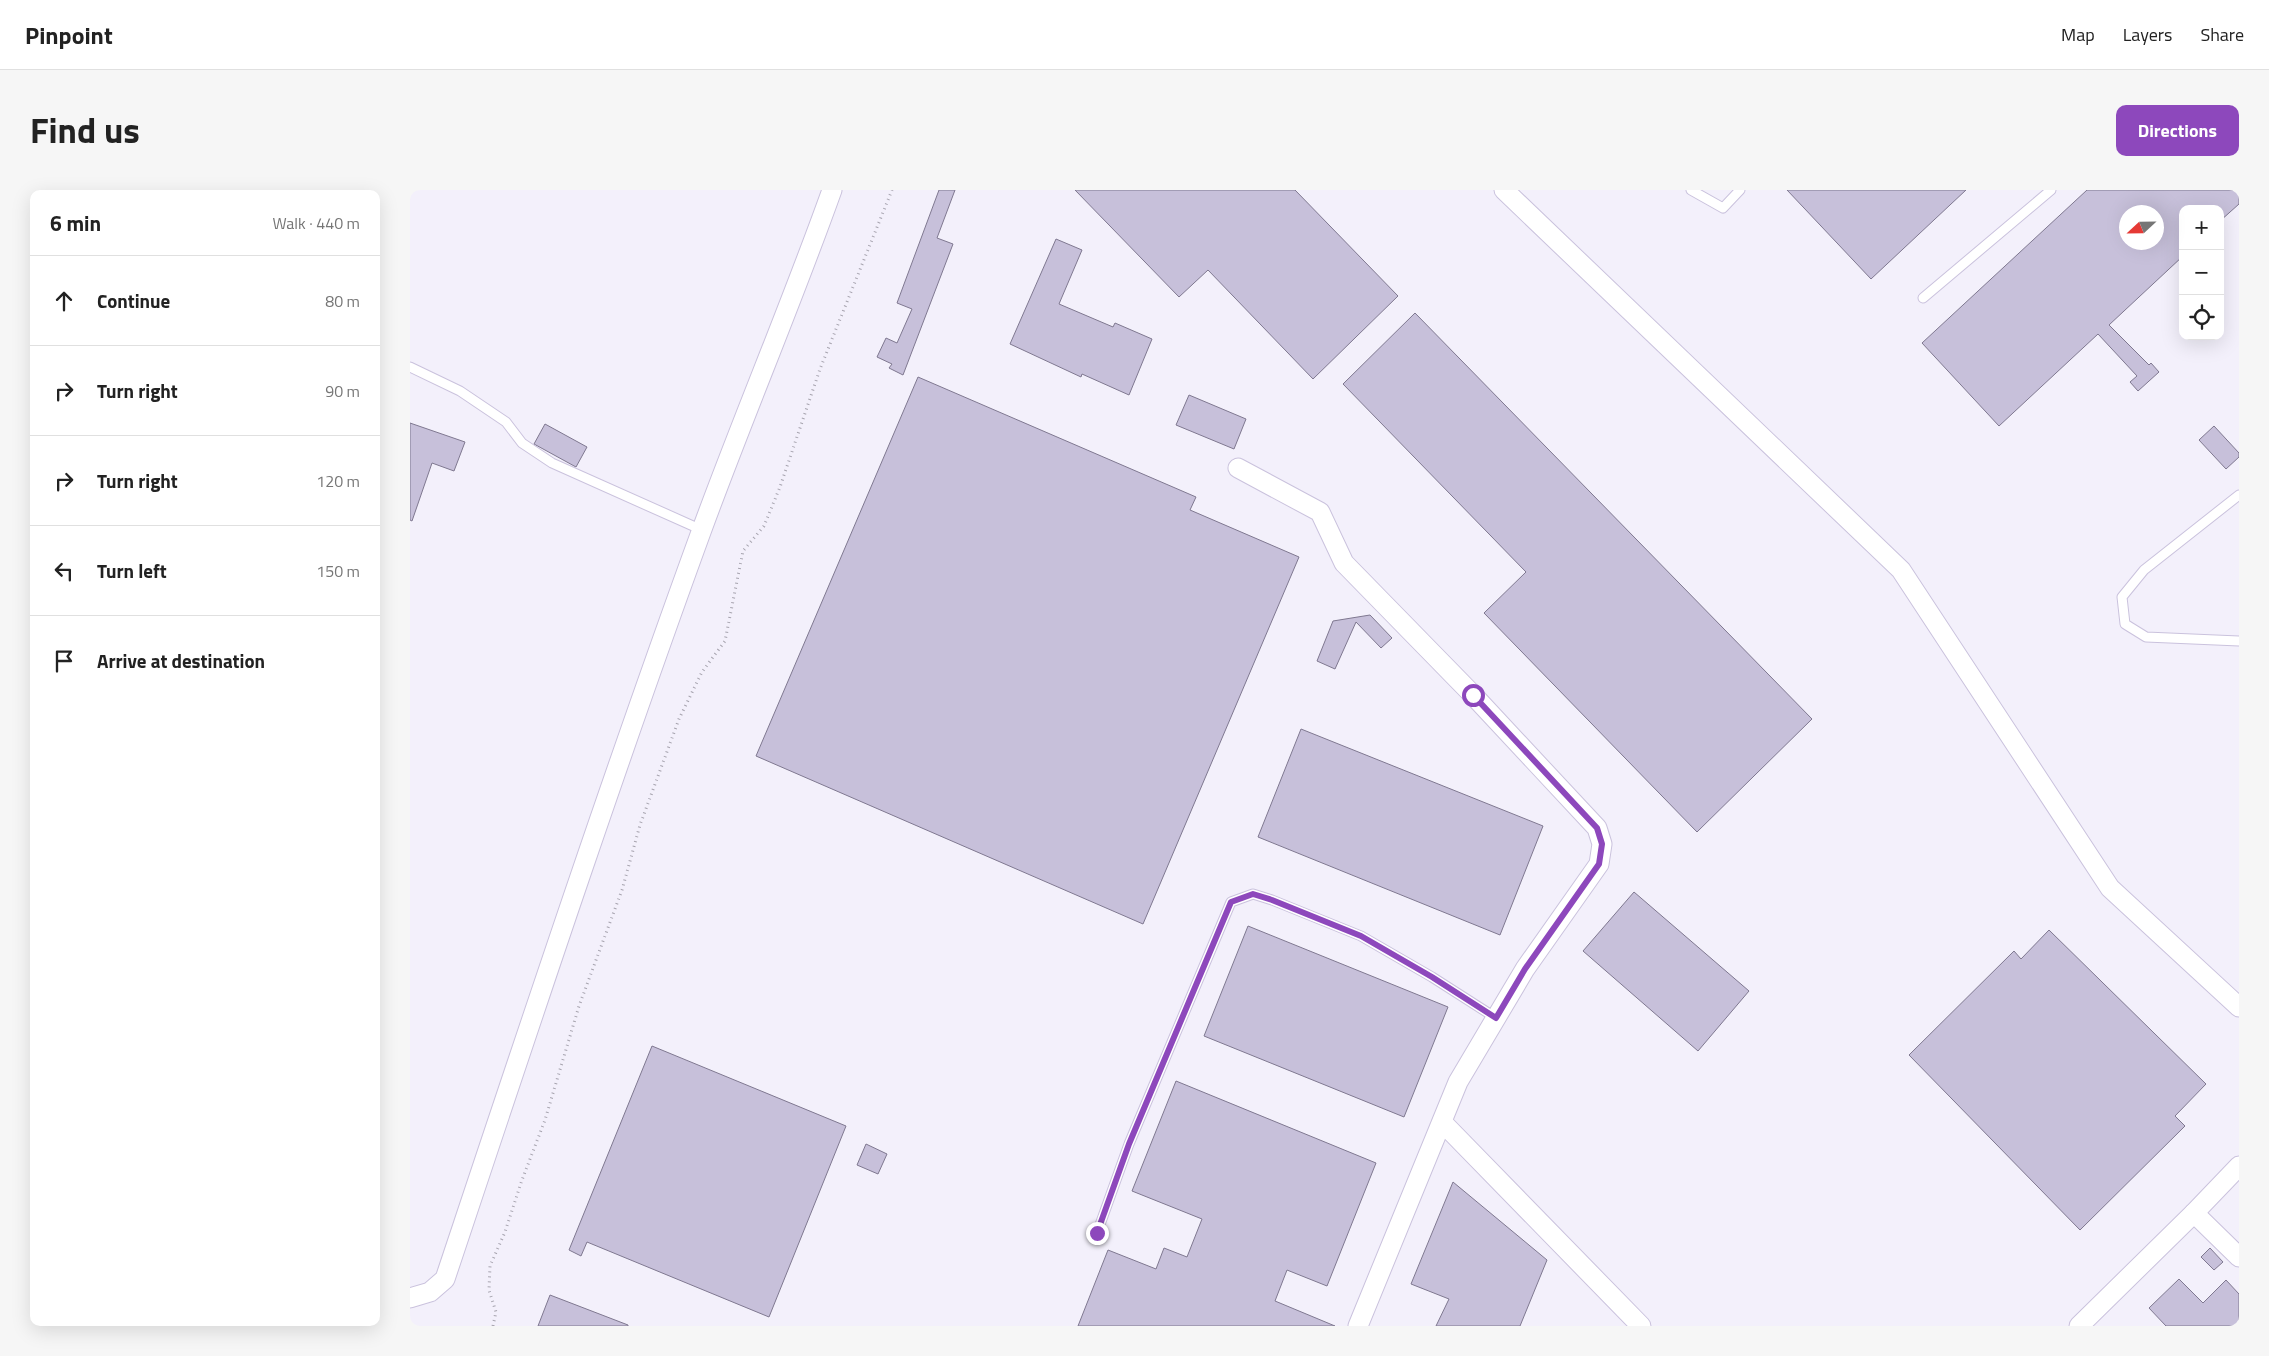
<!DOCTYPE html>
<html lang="en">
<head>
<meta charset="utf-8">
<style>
	:root { --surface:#fff; --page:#f6f6f6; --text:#222; --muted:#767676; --line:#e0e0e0; --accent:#8d48bc }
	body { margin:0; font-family:"Titillium Web",sans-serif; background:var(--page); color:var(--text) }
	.controls { position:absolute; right:15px; top:15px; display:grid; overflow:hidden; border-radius:10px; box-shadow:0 5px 20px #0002 }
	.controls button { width:45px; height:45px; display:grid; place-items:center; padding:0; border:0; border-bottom:1px solid var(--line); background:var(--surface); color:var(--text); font:25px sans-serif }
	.compass { position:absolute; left:1709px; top:15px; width:45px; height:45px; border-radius:50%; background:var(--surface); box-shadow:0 5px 20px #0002; rotate:248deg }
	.stop { position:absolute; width:15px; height:15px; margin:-11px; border:4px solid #8d48bc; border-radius:50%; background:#fff }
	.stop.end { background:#8d48bc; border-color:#fff; box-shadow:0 1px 5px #0008 }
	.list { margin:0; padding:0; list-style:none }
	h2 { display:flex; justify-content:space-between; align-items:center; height:65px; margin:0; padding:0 20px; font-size:21px }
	h2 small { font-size:16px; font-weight:400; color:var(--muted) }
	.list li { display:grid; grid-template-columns:32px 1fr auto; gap:15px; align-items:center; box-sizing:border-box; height:90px; padding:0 20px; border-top:1px solid var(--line) }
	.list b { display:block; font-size:19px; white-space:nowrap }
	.list em { font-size:16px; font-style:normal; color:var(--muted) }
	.icon { flex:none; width:28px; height:28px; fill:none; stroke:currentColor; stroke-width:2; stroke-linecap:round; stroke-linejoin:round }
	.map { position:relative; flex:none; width:1829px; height:1136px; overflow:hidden; border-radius:10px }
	header { display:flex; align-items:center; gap:30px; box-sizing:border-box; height:70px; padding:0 25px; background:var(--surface); border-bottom:1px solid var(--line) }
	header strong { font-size:24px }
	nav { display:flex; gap:28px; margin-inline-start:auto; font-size:18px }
	.intro { display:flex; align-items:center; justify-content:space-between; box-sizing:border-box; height:120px; padding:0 30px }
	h1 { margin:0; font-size:35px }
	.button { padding:12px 22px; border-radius:10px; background:var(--accent); color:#fff; font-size:18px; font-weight:700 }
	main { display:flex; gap:30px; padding:0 30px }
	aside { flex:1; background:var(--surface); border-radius:10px; box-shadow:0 5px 20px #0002 }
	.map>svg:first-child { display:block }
	.building { fill:#c7c0da; stroke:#7f7890; fill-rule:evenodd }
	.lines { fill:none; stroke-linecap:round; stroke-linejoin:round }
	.service-casing { stroke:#cac2dd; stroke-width:11 }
	.minor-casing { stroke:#cac2dd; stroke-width:21 }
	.path { stroke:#a7a4af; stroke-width:3; stroke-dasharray:1 4; stroke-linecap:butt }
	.service { stroke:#fff; stroke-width:9 }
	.minor { stroke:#fff; stroke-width:19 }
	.route { stroke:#8d48bc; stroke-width:6 }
</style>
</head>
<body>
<header>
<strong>Pinpoint</strong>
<nav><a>Map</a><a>Layers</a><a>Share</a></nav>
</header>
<div class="intro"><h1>Find us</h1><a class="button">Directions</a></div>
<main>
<aside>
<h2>6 min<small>Walk · 440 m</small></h2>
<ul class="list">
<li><svg class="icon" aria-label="ahead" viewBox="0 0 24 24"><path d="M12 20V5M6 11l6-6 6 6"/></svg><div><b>Continue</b></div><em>80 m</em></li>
<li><svg class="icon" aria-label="right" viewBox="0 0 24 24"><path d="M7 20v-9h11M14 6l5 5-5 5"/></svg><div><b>Turn right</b></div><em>90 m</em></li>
<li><svg class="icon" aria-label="right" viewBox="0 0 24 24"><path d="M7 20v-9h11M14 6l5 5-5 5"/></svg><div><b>Turn right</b></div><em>120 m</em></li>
<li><svg class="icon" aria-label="left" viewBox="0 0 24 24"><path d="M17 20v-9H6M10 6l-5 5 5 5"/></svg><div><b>Turn left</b></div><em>150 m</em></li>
<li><svg class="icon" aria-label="arrive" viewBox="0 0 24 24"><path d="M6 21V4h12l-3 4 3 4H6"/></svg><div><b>Arrive at destination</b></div></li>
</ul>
</aside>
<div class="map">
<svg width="1829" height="1136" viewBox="0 0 1829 1136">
	<rect width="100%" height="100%" fill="#f3f0fb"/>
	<g class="building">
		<polygon points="529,0 545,0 527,48 543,54 493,185 479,178 482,174 467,167 476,148 487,153 502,119 487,113"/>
		<polygon points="665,0 885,0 988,106 903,189 798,80 769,107"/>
		<polygon points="1377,0 1556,0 1461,89"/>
		<path d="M1677,0H1829V14L1810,31V19H1773V66L1699,135L1739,175L1741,173L1749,182L1728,201L1720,192L1727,186L1688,144L1589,236L1512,153ZM1716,22H1746V52H1716Z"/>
		<polygon points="646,49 672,60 649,114 703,137 705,133 742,149 719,205 672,184 671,187 600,154"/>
		<polygon points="1005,123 1402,529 1287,642 1074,423 1116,382 933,194"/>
		<polygon points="508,187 786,307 780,320 889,367 733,734 346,566"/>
		<polygon points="779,205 836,229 824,259 766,235"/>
		<polygon points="0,233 55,252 44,281 22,273 2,331 0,330"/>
		<polygon points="135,234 177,257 166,277 124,254"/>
		<polygon points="1804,236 1829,263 1829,267 1816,279 1789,250"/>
		<polygon points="960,425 982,448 971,458 946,432 925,479 907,471 923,431"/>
		<polygon points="891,539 1133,636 1090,745 848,647"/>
		<polygon points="1224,702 1339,801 1288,861 1173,761"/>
		<polygon points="838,736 1038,817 994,927 794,846"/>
		<polygon points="1639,740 1796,894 1765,926 1775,936 1670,1040 1499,865 1604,761 1611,769"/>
		<polygon points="242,856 436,936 359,1127 177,1052 171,1066 159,1060"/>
		<polygon points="766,891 966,973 917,1096 877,1080 865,1111 925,1136 668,1136 698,1060 746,1079 754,1058 777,1067 792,1029 722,1001"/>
		<polygon points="456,954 477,964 468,984 447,975"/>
		<polygon points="1043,992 1137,1070 1110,1136 1026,1136 1039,1109 1001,1094"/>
		<polygon points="1800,1058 1813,1072 1804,1080 1791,1067"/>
		<polygon points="1769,1089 1793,1113 1816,1090 1829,1104 1829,1136 1756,1136 1739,1118"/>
		<polygon points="140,1105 218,1135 218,1136 128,1136"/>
	</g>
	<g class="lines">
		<g class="service-casing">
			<g id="service">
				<polyline points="1281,0 1313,18 1330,0"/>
				<polyline points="1513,108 1641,0"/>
				<polyline points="0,177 50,201 96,232 112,253 142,273 292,340"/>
				<polyline points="1829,305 1734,380 1712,407 1715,434 1736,447 1829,451"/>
				<polyline points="687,1043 719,954 821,712 843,704 862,710 951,746 1022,787 1086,828"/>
			</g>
		</g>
		<g class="minor-casing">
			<g id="minor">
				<polyline points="1094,0 1491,380 1700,698 1829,817"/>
				<polyline points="828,278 910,322 934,373 1063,505 1187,638 1192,654 1189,674 1115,779 1048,892 948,1136"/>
				<polyline points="1032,932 1231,1136"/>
				<polyline points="1784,1023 1829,1067"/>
				<path d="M0,1108L20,1102L35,1089C118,840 201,589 291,342C333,227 381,115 422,0"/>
				<polyline points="1669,1136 1784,1023 1829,976"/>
			</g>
		</g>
		<polyline class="path" points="83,1136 86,1122 79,1100 80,1076 95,1042 112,990 135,930 169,816 212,700 230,635 269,529 292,482 315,451 333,361 354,336 370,297 410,179 482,0"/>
		<use href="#service" class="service"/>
		<use href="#minor" class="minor"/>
	</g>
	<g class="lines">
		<polyline class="route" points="687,1043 719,954 821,712 843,704 862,710 951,746 1022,787 1086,828 1115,779 1189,674 1192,654 1187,638 1063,505"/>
	</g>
</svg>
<div class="controls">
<button>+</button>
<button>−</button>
<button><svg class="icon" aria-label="locate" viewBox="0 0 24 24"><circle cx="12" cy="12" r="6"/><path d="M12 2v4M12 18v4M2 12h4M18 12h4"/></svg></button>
</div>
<svg class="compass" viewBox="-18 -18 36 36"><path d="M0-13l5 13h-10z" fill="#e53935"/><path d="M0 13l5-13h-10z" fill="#767676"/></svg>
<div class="stop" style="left:1063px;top:505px"></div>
<div class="stop end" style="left:687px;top:1043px"></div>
</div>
</main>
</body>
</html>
